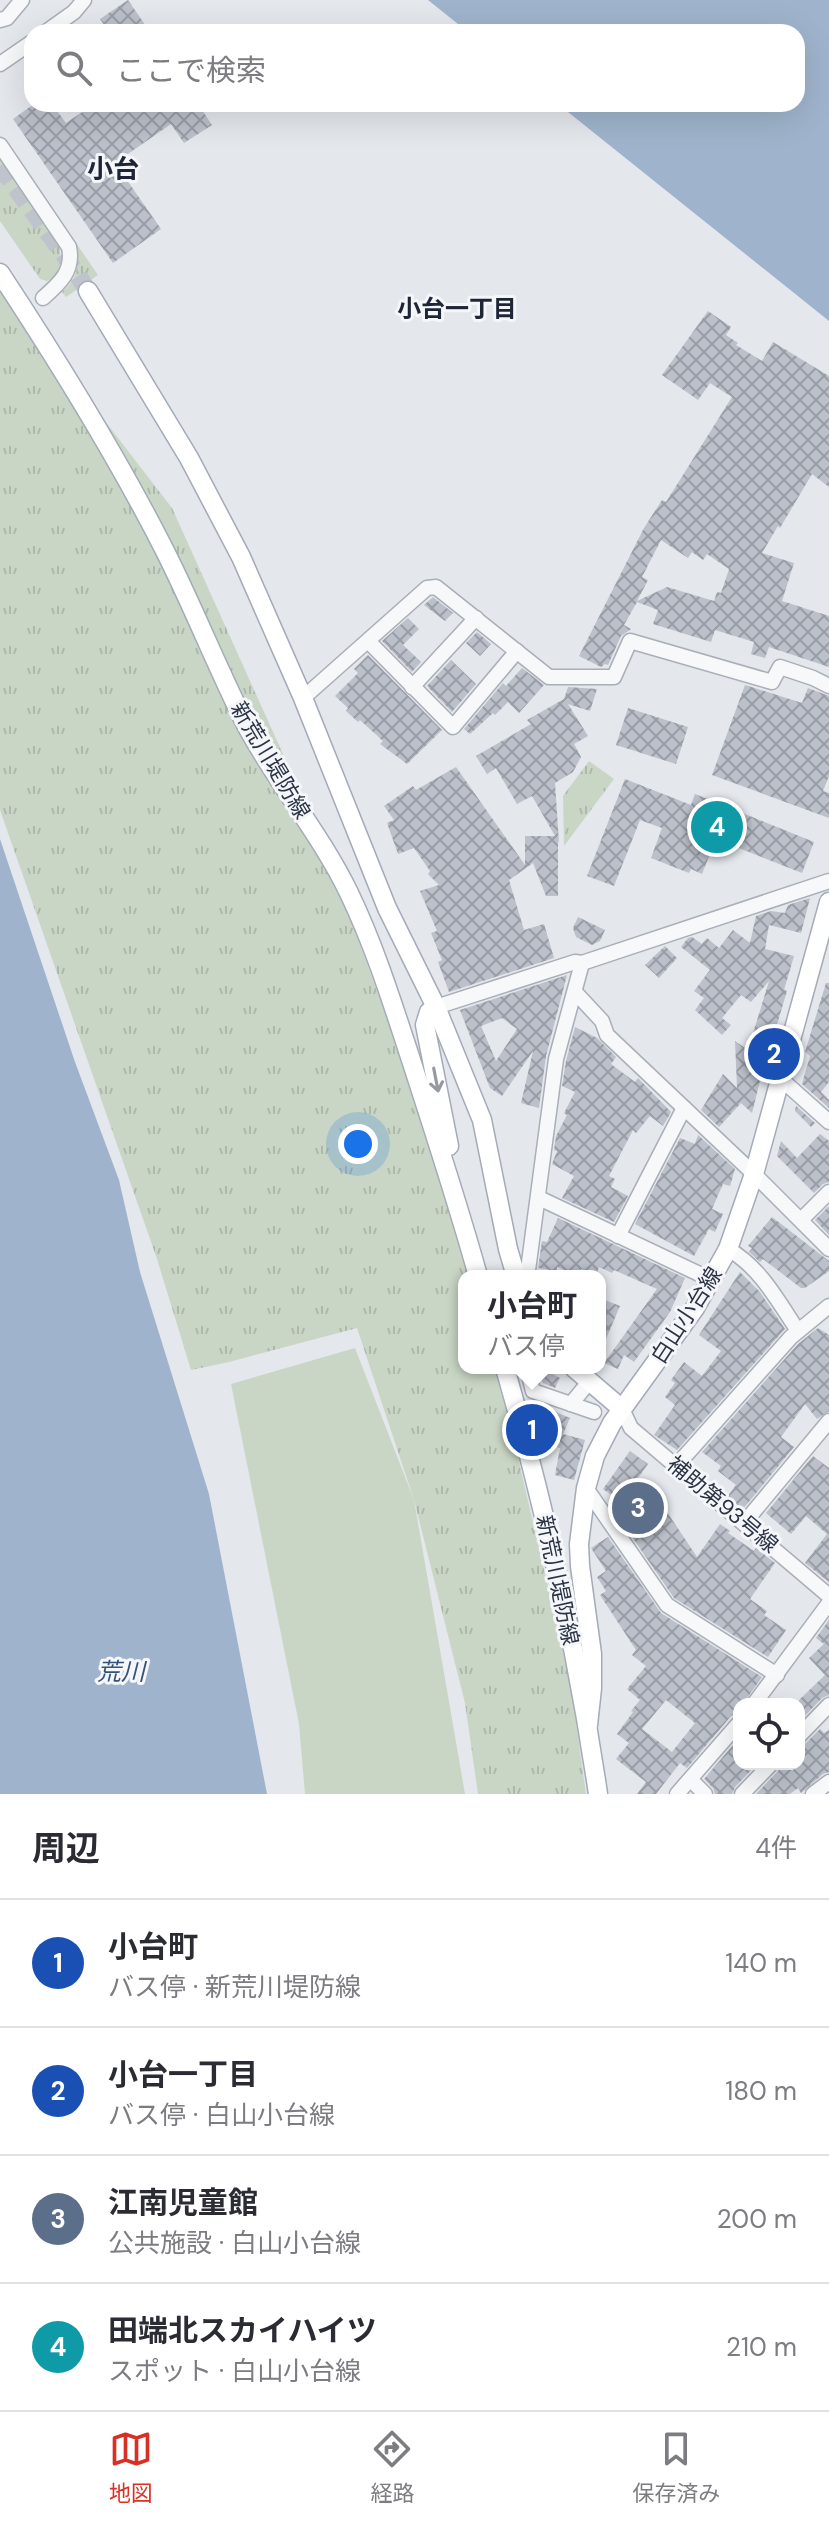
<!DOCTYPE html>
<html lang="ja">
<head>
<meta charset="utf-8">
<style>
	:root { --surface:#fff; --page:#f2f2f3; --text:#2b2b33; --muted:#7c7c81; --line:#e1e1e2; --accent:#d93025 }
	body { margin:0; font-family:"DM Sans","Noto Sans JP",sans-serif; background:var(--page); color:var(--text) }
	.controls { position:absolute; right:24px; bottom:24px; display:grid; overflow:hidden; border-radius:16px; box-shadow:0 8px 32px #0002 }
	.controls button { width:72px; height:72px; display:grid; place-items:center; padding:0; border:0; border-bottom:2px solid var(--line); background:var(--surface); color:var(--text); font:40px sans-serif }
	.you { position:absolute; left:358px; top:1144px; width:28px; height:28px; margin:-20px; border:6px solid #fff; border-radius:50%; background:#1a73e8; box-shadow:0 0 0 12px #1a73e833 }
	.badge { display:grid; place-items:center; width:52px; height:52px; border-radius:50%; background:var(--accent); color:#fff; font-size:26px; font-weight:700 }
	.pin { position:absolute; translate:-50% -50%; border:4px solid #fff; box-shadow:0 2px 8px #0006 }
	.popup { position:absolute; left:458px; top:1270px; width:148px; height:104px; box-sizing:border-box; display:grid; place-content:center; border-radius:16px; background:var(--surface); filter:drop-shadow(0 2px 6px #0005); font-size:26px; white-space:nowrap; color:var(--muted) }
	.popup b { font-size:30px; color:var(--text) }
	.popup::after { content:''; position:absolute; left:50%; top:100%; margin-left:-16px; border:16px solid transparent; border-top-color:var(--surface) }
	.list { margin:0; padding:0; list-style:none }
	h2 { display:flex; justify-content:space-between; align-items:center; height:104px; margin:0; padding:0 32px; font-size:34px }
	h2 small { font-size:26px; font-weight:400; color:var(--muted) }
	.list li { display:grid; grid-template-columns:52px 1fr auto; gap:24px; align-items:center; box-sizing:border-box; height:128px; padding:0 32px; border-top:2px solid var(--line) }
	.list b { display:block; font-size:30px; white-space:nowrap }
	.list p { margin:0; font-size:26px; white-space:nowrap; color:var(--muted) }
	.list em { font-size:26px; font-style:normal; color:var(--muted) }
	.icon { flex:none; width:44px; height:44px; fill:none; stroke:currentColor; stroke-width:2; stroke-linecap:round; stroke-linejoin:round }
	.map { position:relative; flex:none; width:829px; height:1794px; overflow:hidden }
	.search { position:absolute; background:var(--surface); box-shadow:0 8px 32px #0002; left:24px; right:24px; top:24px; height:88px; display:flex; align-items:center; gap:20px; box-sizing:border-box; padding:0 28px; border-radius:24px; color:var(--muted); font-size:30px }
	.sheet { height:616px; background:var(--surface) }
	nav { display:flex; justify-content:space-around; align-items:center; box-sizing:border-box; height:112px; border-top:2px solid var(--line); background:var(--surface); font-size:22px; color:var(--muted) }
	nav a { display:grid; justify-items:center; gap:4px }
	nav .on { color:var(--accent) }
	.map>svg:first-child { display:block }
	.grass { fill:url(#grass-tufts) }
	.pitch { fill:#c9d6c5 }
	.water { fill:#9fb4cc }
	.building { fill:url(#building-cross-hatch); fill-rule:evenodd }
	.lines { fill:none; stroke-linecap:round; stroke-linejoin:round }
	.major-tunnel { stroke:#bfc3cb; stroke-width:18; stroke-dasharray:18 9; stroke-linecap:butt }
	.minor-casing { stroke:#a9aeb7; stroke-width:17 }
	.major-casing { stroke:#a3abb8; stroke-width:21 }
	.minor { stroke:#f7f8fa; stroke-width:14 }
	.major { stroke:#fff; stroke-width:18 }
	.oneway { stroke:#959aa2 }
	.labels { text-anchor:middle; stroke-width:6; stroke-linejoin:round; paint-order:stroke }
	.street-label { font-size:22px; fill:#2b3445; stroke:#f4f6f9 }
	.neighbourhood-label { font-size:24px; font-weight:bold; fill:#1d2536; stroke:#f4f6f9 }
	.water-label { font-size:24px; font-style:italic; fill:#34527a; stroke:#f4f6f9 }
	.quarter-label { font-size:26px; font-weight:bold; fill:#1d2536; stroke:#f4f6f9 }
</style>
</head>
<body>
<div class="map">
<svg width="829" height="1794" viewBox="0 0 829 1794">
	<defs>
		<pattern id="grass-tufts" width="24" height="20" patternUnits="userSpaceOnUse" patternTransform="scale(2)"><rect width="24" height="20" fill="#c9d6c5"/><path d="M3 7l-1-3M5 7V3M7 7l1-3M15 17l-1-3M17 17v-4M19 17l1-3" fill="none" stroke="#adb8ab"/></pattern>
		<pattern id="building-cross-hatch" width="8" height="8" patternUnits="userSpaceOnUse" patternTransform="scale(2)"><rect width="8" height="8" fill="#bbc0ca"/><path d="M0 0l8 8M0 8l8-8" fill="none" stroke="#989da6"/></pattern>
	</defs>
	<rect width="100%" height="100%" fill="#e4e7ec"/>
	<g class="grass">
		<polygon points="0,159 60,247 61,268 56,276 47,281 40,279 0,221"/>
		<path d="M74,240L98,275L66,297L62,292C80,276 80,262 74,240Z"/>
		<polygon points="0,285 172,508 320,836 422,1113 468,1276 464,1276 464,1368 494,1368 512,1432 571,1686 586,1794 478,1794 465,1703 414,1500 357,1328 229,1362 191,1370 157,1259 0,810"/>
		<polygon points="589,761 614,779 564,846 563,796"/>
	</g>
	<polygon class="pitch" points="355,1348 414,1500 465,1794 305,1794 299,1724 231,1384"/>
	<g class="water">
		<polygon points="428,0 829,0 829,321 558,104 797,104 797,32 468,32"/>
		<polygon points="0,839 75,1062 119,1180 140,1272 209,1494 267,1794 0,1794"/>
	</g>
	<g class="building">
		<polygon points="128,0 150,32 109,32 100,19"/>
		<polygon points="34,104 52,104 66,123 94,104 198,104 212,125 184,143 171,124 115,163 161,229 113,263 13,119"/>
		<path d="M708,311L731,327L726,335L738,343L736,345L762,361L773,342L829,376V487L812,474L780,528L778,526L762,553L794,563L782,601L829,616V667L769,647L765,658L751,654L754,642L715,630L711,642L653,624L658,610L637,602L624,625L631,629L621,636L608,665L605,664L601,667L579,656L644,528L662,500L666,502L732,397L710,383L698,400L662,375ZM661,540L688,558L692,552L703,560L707,554L729,569L721,593L717,592L714,601L667,587L637,601L648,580L642,577Z"/>
		<polygon points="433,597 453,613 445,621 424,605"/>
		<polygon points="408,618 419,629 403,645 421,662 412,672 382,641"/>
		<polygon points="477,632 491,644 480,656 466,643"/>
		<polygon points="368,655 442,730 407,764 380,744 383,741 360,720 358,722 346,711 348,708 335,696 358,673 354,669"/>
		<polygon points="451,660 476,684 452,712 427,686"/>
		<polygon points="522,668 544,685 519,713 508,702 495,715 493,713 470,734 464,729 503,683 506,686"/>
		<polygon points="745,685 802,703 808,688 829,696 829,776 823,791 829,793 829,818 712,775"/>
		<polygon points="568,687 597,689 590,711 568,704 588,736 574,744 581,757 573,772 555,783 559,843 558,841 558,896 546,896 533,863 509,880 524,930 544,924 554,958 449,992 438,962 442,960 431,933 437,931 420,891 439,885 428,874 430,871 414,848 398,854 387,823 394,820 384,806 413,786 416,790 456,767 525,865 525,836 555,836 532,796 517,804 496,768 487,774 476,756 531,724 527,720 564,699"/>
		<polygon points="628,708 688,727 676,764 616,745"/>
		<polygon points="625,779 691,805 695,794 814,842 802,873 716,839 702,874 691,869 689,873 651,858 662,828 640,820 614,886 587,876"/>
		<polygon points="810,898 801,933 769,925 765,949 794,956 784,990 787,991 766,1061 754,1077 760,1081 752,1113 741,1103 719,1127 701,1110 723,1074 737,1088 735,1041 748,1050 769,981 751,1002 741,995 722,1018 731,1025 722,1035 695,1010 704,998 694,991 710,970 681,947 688,938 692,937 702,944 707,938 719,948 733,930 750,943 756,916 771,911 785,913 788,905"/>
		<polygon points="578,917 605,930 600,941 592,945 576,937 573,928"/>
		<polygon points="665,946 677,958 659,978 645,965"/>
		<path d="M567,975L546,1056L539,1108L521,1103L533,1051L502,1096L490,1088L460,1010ZM502,1018L517,1029L496,1061L481,1026Z"/>
		<polygon points="826,983 829,983 829,1082 821,1092 829,1100 829,1108 802,1084 810,1056 805,1052"/>
		<polygon points="575,1027 597,1038 616,1057 611,1064 635,1082 638,1078 671,1112 663,1126 650,1116 636,1133 633,1130 609,1176 615,1179 611,1187 628,1196 614,1222 562,1198 574,1176 552,1164 557,1151 554,1150 556,1136 567,1115 564,1113 575,1092 562,1086 566,1061"/>
		<polygon points="796,1106 815,1123 811,1127 795,1111"/>
		<polygon points="820,1134 829,1141 829,1182 823,1184 814,1193 777,1156 781,1141 797,1158"/>
		<polygon points="698,1135 735,1169 730,1186 723,1184 712,1209 723,1214 715,1232 709,1229 694,1256 635,1224 680,1138 695,1144"/>
		<polygon points="829,1206 829,1235 815,1220"/>
		<polygon points="772,1217 829,1261 829,1271 805,1288 801,1288 763,1259 760,1262 749,1252 752,1248 748,1246"/>
		<polygon points="558,1218 685,1278 670,1312 634,1362 624,1355 618,1369 604,1363 657,1289 614,1270 612,1273 599,1267 596,1275 581,1269 578,1276 557,1267 557,1271 538,1268 542,1241 547,1242"/>
		<polygon points="740,1272 760,1292 785,1329 677,1450 654,1435 675,1405 665,1397 675,1383 671,1380 684,1362 702,1376 721,1351 699,1335"/>
		<polygon points="600,1298 620,1306 600,1353"/>
		<polygon points="818,1328 829,1335 829,1411 817,1419 805,1404 781,1437 794,1447 743,1509 727,1497 736,1485 718,1471 721,1466 702,1452 798,1344"/>
		<polygon points="537,1368 542,1368 560,1378 555,1388 543,1383"/>
		<polygon points="546,1408 570,1418 563,1434 585,1440 574,1480 555,1475 560,1448 548,1445 542,1419"/>
		<polygon points="630,1451 648,1464 621,1502 603,1489"/>
		<polygon points="813,1456 829,1468 829,1582 805,1563 827,1534 806,1516 791,1534 766,1513"/>
		<polygon points="655,1494 697,1557 720,1524 730,1531 728,1533 754,1551 756,1548 775,1563 750,1599 767,1611 764,1615 786,1630 768,1657 674,1598 619,1518"/>
		<path d="M608,1537L661,1613L762,1677L743,1704H739V1713L731,1716L687,1768L680,1763L656,1794H637L646,1782L616,1759L629,1743L617,1734L633,1712L631,1711L640,1700L627,1689L646,1666L632,1655L636,1650L600,1595L606,1591L597,1577L606,1571L591,1548ZM666,1700L695,1723L672,1752L642,1729Z"/>
		<polygon points="829,1620 829,1695 822,1698 799,1722 799,1700 825,1675 809,1658 824,1644 816,1638"/>
		<polygon points="820,1729 824,1733 829,1730 829,1772 823,1774 801,1793 798,1788 790,1794 756,1794 778,1771 781,1764 799,1764 799,1746 806,1743"/>
		<polygon points="739,1738 739,1764 757,1764 735,1787 732,1794 715,1794 713,1788 704,1779"/>
	</g>
	<g class="lines">
		<polyline class="major-tunnel" points="0,166 65,256 88,291"/>
		<g class="minor-casing">
			<g id="minor">
				<polyline points="0,20 7,18 22,0"/>
				<polyline points="46,32 74,12 84,0"/>
				<polyline points="0,64 32,42"/>
				<path d="M0,145L69,247C74,271 60,283 43,298"/>
				<polyline points="368,641 453,727 517,651"/>
				<polyline points="412,687 476,618"/>
				<polyline points="303,698 427,588 436,587 549,677 614,677 630,641 772,682 780,667 813,678 829,686"/>
				<polyline points="575,992 602,1021 607,1035 754,1174 829,1249"/>
				<polyline points="436,1007 575,962 582,963 829,881"/>
				<polyline points="781,1079 829,1122"/>
				<polyline points="539,1198 712,1280"/>
				<polyline points="801,1220 829,1192"/>
				<polyline points="618,1236 684,1108"/>
				<path d="M728,1249C760,1267 778,1301 798,1331"/>
				<polyline points="517,1276 528,1270 556,1059 582,963"/>
				<polyline points="527,1368 533,1391 594,1412"/>
				<polyline points="571,1404 589,1382"/>
				<polyline points="622,1409 631,1428 829,1596"/>
				<polyline points="677,1465 791,1337 829,1306"/>
				<polyline points="586,1488 667,1605 777,1675"/>
				<polyline points="745,1522 829,1421"/>
				<polyline points="754,1704 829,1603"/>
				<polyline points="799,1736 829,1705"/>
				<polyline points="691,1780 705,1794"/>
				<polyline points="677,1794 739,1723"/>
				<polyline points="742,1794 771,1764"/>
				<polyline points="813,1794 829,1782"/>
			</g>
		</g>
		<g class="major-casing">
			<g id="major">
				<path d="M0,273C60,364 117,456 166,553C194,609 217,667 245,723C276,782 320,833 349,893C375,947 393,1005 412,1063C435,1134 458,1204 478,1276"/>
				<polyline points="88,291 189,458 241,557 303,698 387,908 436,1007 482,1120 508,1249 516,1276"/>
				<polyline points="436,1007 429,1012 425,1025 449,1146"/>
				<path d="M505,1368C545,1508 577,1650 598,1794"/>
				<polyline points="574,1368 622,1409"/>
				<polyline points="588,1725 592,1688 592,1654 580,1566 579,1544 586,1488 595,1456 612,1423 695,1308 728,1249 754,1174 829,902"/>
			</g>
		</g>
		<use href="#minor" class="minor"/>
		<use href="#major" class="major"/>
	</g>
	<defs><path id="oneway-shaft" d="M-6 0H5M1.5-3L5.5 0L1.5 3" fill="none" stroke-width="1.6" stroke-linecap="round" stroke-linejoin="round" transform="scale(2)"/></defs>
	<use class="oneway" href="#oneway-shaft" transform="translate(436 1080) rotate(79)"/>
	<g class="labels">
		<g class="street-label">
			<text transform="translate(271 760) rotate(59)" y="8">新荒川堤防線</text>
			<text transform="translate(686 1315) rotate(-57)" y="8">白山小台線</text>
			<text transform="translate(723 1504) rotate(40)" y="8">補助第93号線</text>
			<text transform="translate(558 1580) rotate(78)" y="8">新荒川堤防線</text>
		</g>
		<g class="neighbourhood-label">
			<text x="457" y="317">小台一丁目</text>
		</g>
		<g class="water-label">
			<text x="121" y="1680">荒川</text>
		</g>
		<g class="quarter-label">
			<text x="113" y="178">小台</text>
		</g>
	</g>
</svg>
<div class="controls">
<button><svg class="icon" aria-label="locate" viewBox="0 0 24 24"><circle cx="12" cy="12" r="6"/><path d="M12 2v4M12 18v4M2 12h4M18 12h4"/></svg></button>
</div>
<div class="you"></div>
<div class="pin badge" style="left:532px;top:1430px;background:#1a4fb4">1</div>
<div class="popup"><b>小台町</b>バス停</div>
<div class="pin badge" style="left:774px;top:1054px;background:#1a4fb4">2</div>
<div class="pin badge" style="left:638px;top:1508px;background:#5c6f8a">3</div>
<div class="pin badge" style="left:717px;top:827px;background:#0f9aa8">4</div>
<div class="search"><svg class="icon" aria-label="search" viewBox="0 0 24 24"><circle cx="10" cy="10" r="6"/><path d="M15 15l6 6"/></svg>ここで検索</div>
</div>
<section class="sheet">
<h2>周辺<small>4件</small></h2>
<ul class="list">
<li><span class="badge" style="background:#1a4fb4">1</span><div><b>小台町</b><p>バス停 · 新荒川堤防線</p></div><em>140 m</em></li>
<li><span class="badge" style="background:#1a4fb4">2</span><div><b>小台一丁目</b><p>バス停 · 白山小台線</p></div><em>180 m</em></li>
<li><span class="badge" style="background:#5c6f8a">3</span><div><b>江南児童館</b><p>公共施設 · 白山小台線</p></div><em>200 m</em></li>
<li><span class="badge" style="background:#0f9aa8">4</span><div><b>田端北スカイハイツ</b><p>スポット · 白山小台線</p></div><em>210 m</em></li>
</ul>
</section>
<nav>
<a class="on"><svg class="icon" aria-label="map" viewBox="0 0 24 24"><path d="M3 6l6-2 6 2 6-2v14l-6 2-6-2-6 2zM9 4v14M15 6v14"/></svg>地図</a>
<a><svg class="icon" aria-label="directions" viewBox="0 0 24 24"><path d="M12 3l9 9-9 9-9-9zM9 14v-3h6M13 9l2 2-2 2"/></svg>経路</a>
<a><svg class="icon" aria-label="saved" viewBox="0 0 24 24"><path d="M7 4h10v16l-5-4-5 4z"/></svg>保存済み</a>
</nav>
</body>
</html>
